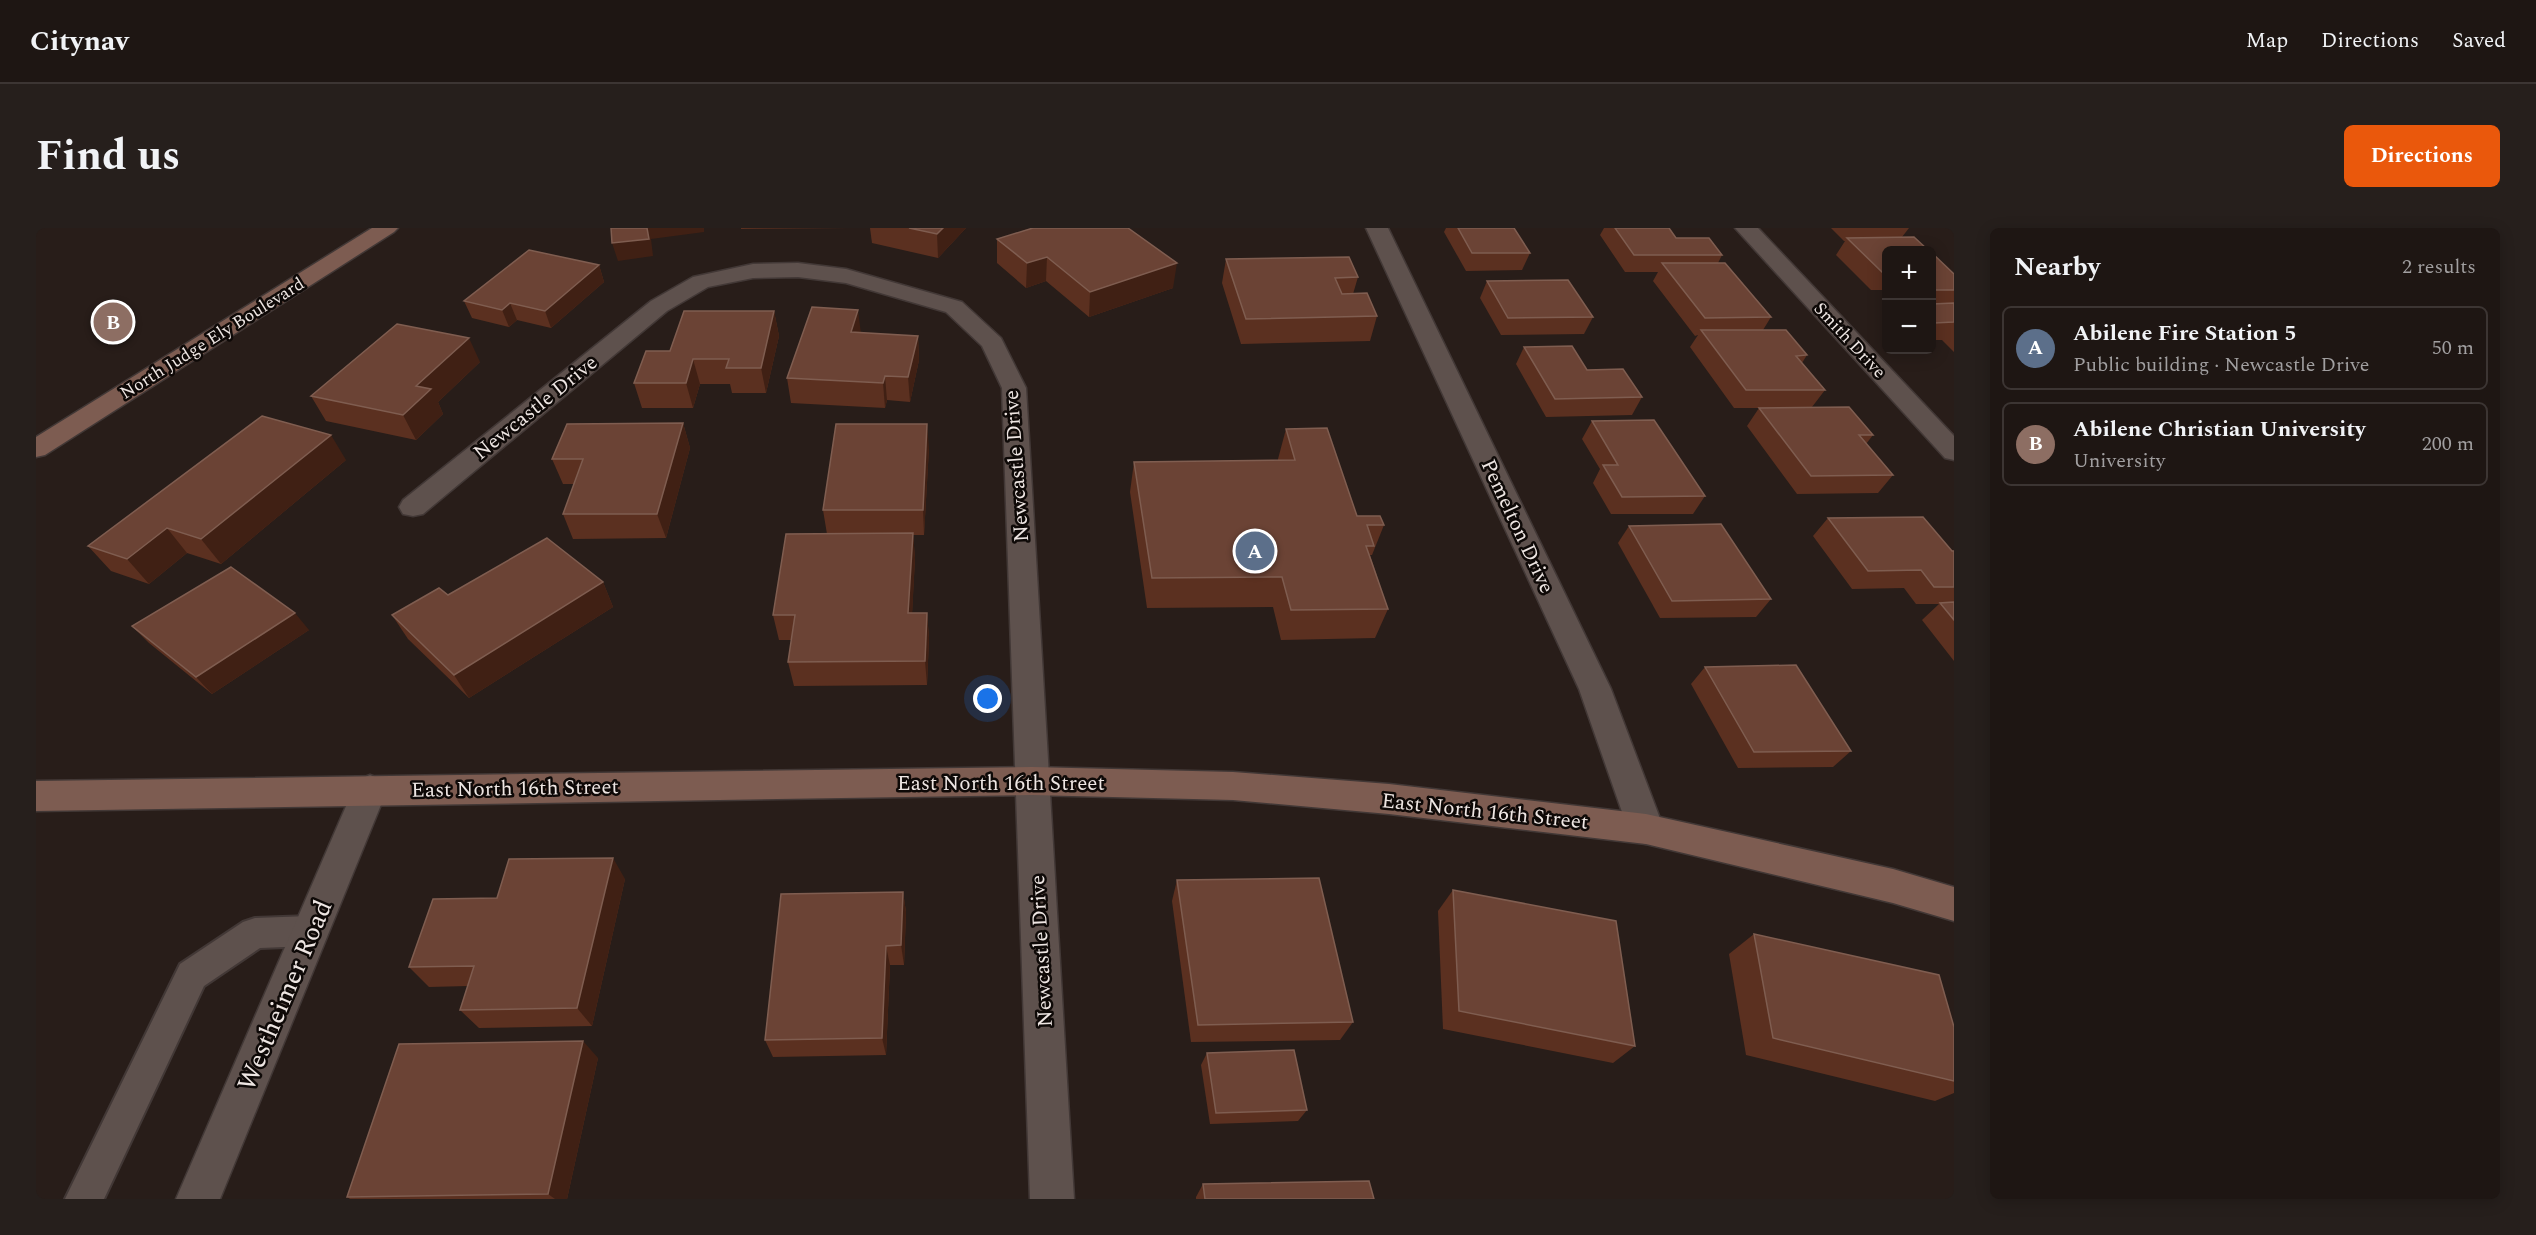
<!DOCTYPE html>
<html lang="en">
<head>
<meta charset="utf-8">
<style>
	:root { --surface:#1e1613; --page:#261f1c; --text:#f1f3f6; --muted:#a19fa0; --line:#3c3533; --accent:#ea580c }
	body { margin:0; font-family:Spectral,serif; background:var(--page); color:var(--text) }
	.controls { position:absolute; right:18px; top:18px; display:grid; overflow:hidden; border-radius:9px; box-shadow:0 3px 15px #0003 }
	.controls button { width:54px; height:54px; display:grid; place-items:center; padding:0; border:0; border-bottom:2px solid var(--line); background:var(--surface); color:var(--text); font:30px sans-serif }
	.you { position:absolute; left:952px; top:471px; width:21px; height:21px; margin:-15px; border:4px solid #fff; border-radius:50%; background:#1a73e8; box-shadow:0 0 0 9px #1a73e833 }
	.badge { display:grid; place-items:center; width:39px; height:39px; border-radius:50%; background:var(--accent); color:#fff; font-size:20px; font-weight:700 }
	.pin { position:absolute; translate:-50% -50%; border:3px solid #fff; box-shadow:0 2px 6px #0006 }
	.list { margin:0; padding:0; list-style:none }
	h2 { display:flex; justify-content:space-between; align-items:center; height:78px; margin:0; padding:0 24px; font-size:26px }
	h2 small { font-size:20px; font-weight:400; color:var(--muted) }
	.list li { display:grid; grid-template-columns:39px 1fr auto; gap:18px; align-items:center; box-sizing:border-box; height:84px; margin:0 12px 12px; padding:0 12px; border:2px solid var(--line); border-radius:9px }
	.list b { display:block; font-size:22px; white-space:nowrap }
	.list p { margin:0; font-size:20px; white-space:nowrap; color:var(--muted) }
	.list em { font-size:20px; font-style:normal; color:var(--muted) }
	.map { position:relative; flex:none; width:1918px; height:971px; overflow:hidden; border-radius:9px }
	header { display:flex; align-items:center; gap:36px; box-sizing:border-box; height:84px; padding:0 30px; background:var(--surface); border-bottom:2px solid var(--line) }
	header strong { font-size:28px }
	nav { display:flex; gap:33px; margin-inline-start:auto; font-size:21px }
	.intro { display:flex; align-items:center; justify-content:space-between; box-sizing:border-box; height:144px; padding:0 36px }
	h1 { margin:0; font-size:42px }
	.button { padding:15px 27px; border-radius:9px; background:var(--accent); color:#fff; font-size:21px; font-weight:700 }
	main { display:flex; gap:36px; padding:0 36px }
	aside { flex:1; background:var(--surface); border-radius:9px; box-shadow:0 3px 15px #0003 }
	.map>svg:first-child { display:block }
	.lines { fill:none; stroke-linecap:round; stroke-linejoin:round }
	.lane-casing { stroke:#423836; stroke-width:4 }
	.street-casing { stroke:#423836; stroke-width:3 }
	.secondary-casing { stroke:#423836; stroke-width:3 }
	.lane { fill:#5e514d; fill-rule:evenodd }
	.street { fill:#5e514d; fill-rule:evenodd }
	.secondary { fill:#7d5c51; fill-rule:evenodd }
	.wall { fill:#5b3020 }
	.shaded-wall { fill:#402014 }
	.building { fill:#6b4335; stroke:#7f5d50; stroke-width:1.5 }
	.labels { text-anchor:middle; stroke-width:5; stroke-linejoin:round; paint-order:stroke }
	.far-street-label { font-size:18px; fill:#eee6e3; stroke:#0e0907 }
	.street-label { font-size:21px; fill:#eee6e3; stroke:#0e0907 }
	.near-street-label { font-size:26px; fill:#eee6e3; stroke:#0e0907 }
</style>
</head>
<body>
<header>
<strong>Citynav</strong>
<nav><a>Map</a><a>Directions</a><a>Saved</a></nav>
</header>
<div class="intro"><h1>Find us</h1><a class="button">Directions</a></div>
<main>
<div class="map">
<svg width="1918" height="971" viewBox="0 0 1918 971">
	<rect width="100%" height="100%" fill="#281d19"/>
	<g class="lines">
		<g class="lane-casing">
			<polygon id="lane" points="274,688 286,692 291,703 286,714 274,718 224,720 168,758 68,971 29,971 144,736 207,694 219,690"/>
		</g>
		<g class="street-casing">
			<g id="street">
				<polygon points="1330,0 1352,0 1575,461 1628,601 1623,612 1610,616 1597,612 1592,601 1543,461"/>
				<polygon points="1699,0 1722,0 1918,208 1918,232 1909,230"/>
				<polygon points="762,35 810,41 926,74 965,110 990,160 1038,971 994,971 966,160 946,118 910,84 810,55 762,49 717,50 672,59 631,83 387,286 377,288 367,286 363,279 367,272 615,73 657,49 717,36"/>
				<polygon points="334,547 346,552 351,562 184,971 140,971 317,562 322,552"/>
			</g>
		</g>
		<g class="secondary-casing">
			<g id="secondary">
				<polygon points="336,0 362,0 358,4 9,227 0,229 0,209"/>
				<polygon points="996,539 1197,544 1353,556 1610,586 1857,641 1918,659 1918,693 1857,675 1610,616 1353,586 1197,572 996,567 0,583 0,553"/>
			</g>
		</g>
		<use href="#lane" class="lane"/>
		<use href="#street" class="street"/>
		<use href="#secondary" class="secondary"/>
	</g>
	<g class="wall">
		<polygon points="705,0 814,0 705,1"/>
		<polygon points="834,0 930,0 902,30 836,15"/>
		<polygon points="1410,0 1478,0 1494,25 1486,42 1430,43 1408,4"/>
		<polygon points="1568,0 1633,0 1640,10 1686,27 1682,35 1735,89 1727,102 1771,127 1766,135 1789,162 1776,179 1837,207 1830,216 1857,247 1842,265 1761,266 1711,198 1723,180 1753,180 1698,180 1654,119 1662,107 1659,108 1617,53 1622,44 1589,44 1564,7"/>
		<polygon points="1795,0 1873,0 1866,9 1851,22 1851,62 1835,62 1800,27 1809,13 1808,13"/>
		<polygon points="961,11 1137,60 1053,89 1010,53 990,60 961,35"/>
		<polygon points="1896,25 1918,46 1918,124 1906,112 1896,112"/>
		<polygon points="1190,31 1322,49 1317,66 1341,88 1334,113 1205,116 1186,55"/>
		<polygon points="563,37 568,54 515,100 481,92 473,99 436,90 428,73"/>
		<polygon points="1451,53 1557,89 1548,106 1465,107 1444,70"/>
		<polygon points="738,83 743,108 730,165 696,165 694,156 664,156 657,180 606,180 598,155 634,123"/>
		<polygon points="825,105 882,108 883,132 874,174 851,172 849,180 755,175 751,150"/>
		<polygon points="1488,119 1551,142 1606,169 1596,187 1510,189 1480,136"/>
		<polygon points="444,134 402,174 407,186 380,212 290,193 275,168"/>
		<polygon points="1556,193 1669,268 1657,286 1575,286 1557,255 1564,241 1546,211"/>
		<polygon points="647,195 654,220 630,310 537,311 527,286 538,256 527,256 516,231"/>
		<polygon points="1250,201 1321,288 1348,297 1336,327 1334,327 1352,381 1339,410 1245,412 1237,379 1111,380 1094,264 1098,234 1242,233 1242,231"/>
		<polygon points="893,220 888,307 877,307 879,330 876,385 891,385 893,410 891,457 758,458 752,434 756,412 743,412 737,387 791,306 787,282"/>
		<polygon points="310,232 185,336 151,325 113,356 75,343 52,318"/>
		<polygon points="1792,290 1918,323 1918,433 1886,392 1903,376 1880,376 1868,360 1816,361 1777,308"/>
		<polygon points="1593,298 1735,371 1720,389 1624,390 1582,315"/>
		<polygon points="567,354 577,379 433,470 372,411 356,387 412,367"/>
		<polygon points="96,398 273,402 176,466 113,415"/>
		<polygon points="1669,439 1815,523 1797,539 1702,540 1655,456"/>
		<polygon points="589,651 556,798 443,800 424,782 432,758 393,759 373,739 461,670"/>
		<polygon points="1141,652 1317,794 1304,812 1155,814 1136,673"/>
		<polygon points="1417,662 1599,818 1577,835 1407,801 1402,683"/>
		<polygon points="867,664 870,684 868,737 854,737 850,827 737,829 729,812"/>
		<polygon points="1718,706 1918,799 1918,865 1899,873 1710,827 1693,726"/>
		<polygon points="1171,825 1271,882 1262,893 1174,896 1165,837"/>
		<polygon points="562,830 531,971 314,971 311,969"/>
		<polygon points="1167,956 1338,971 1160,971 1160,969"/>
	</g>
	<g class="shaded-wall">
		<polygon points="611,0 668,0 668,4 615,11 617,28 582,33 576,15"/>
		<polygon points="907,0 930,0 902,30 901,6"/>
		<polygon points="1011,29 1010,53 990,60 991,35"/>
		<polygon points="1141,35 1137,60 1053,89 1054,64"/>
		<polygon points="563,37 568,54 515,100 509,83"/>
		<polygon points="474,75 481,92 473,99 466,82"/>
		<polygon points="822,82 825,106 815,104"/>
		<polygon points="738,83 743,108 730,165 725,140"/>
		<polygon points="882,108 883,132 874,174 872,149"/>
		<polygon points="433,110 444,134 402,174 407,186 380,212 367,187 380,158"/>
		<polygon points="657,131 664,156 657,180 650,155"/>
		<polygon points="849,148 851,172 849,180 847,155"/>
		<polygon points="647,195 654,220 630,310 621,286"/>
		<polygon points="891,196 893,220 888,307 887,282"/>
		<polygon points="295,207 310,232 185,336 165,311"/>
		<polygon points="131,300 151,325 113,356 91,331"/>
		<polygon points="877,305 879,330 875,409 872,385"/>
		<polygon points="567,354 577,379 433,470 418,447"/>
		<polygon points="259,385 273,402 176,466 160,449"/>
		<polygon points="891,385 893,410 891,457 889,433"/>
		<polygon points="577,630 589,651 556,798 541,780"/>
		<polygon points="867,664 870,684 868,737 865,717"/>
		<polygon points="850,718 854,737 850,827 846,810"/>
		<polygon points="547,813 562,830 531,971 519,971 512,966"/>
	</g>
	<g class="building">
		<polygon points="575,0 611,0 613,11 576,15"/>
		<polygon points="873,0 907,0 901,6"/>
		<polygon points="997,0 1092,0 1141,35 1054,64 1011,29 991,35 961,11"/>
		<polygon points="1422,0 1478,0 1494,25 1436,25"/>
		<polygon points="1579,0 1633,0 1640,10 1673,10 1686,27 1598,27"/>
		<polygon points="1878,9 1892,22 1851,22 1851,45 1847,45 1811,10"/>
		<polygon points="493,22 563,37 509,83 474,75 466,82 428,73"/>
		<polygon points="1896,25 1918,46 1918,62 1896,62"/>
		<polygon points="1313,29 1322,49 1299,50 1306,66 1331,65 1341,88 1210,91 1190,31"/>
		<polygon points="1626,35 1689,35 1735,89 1669,90"/>
		<polygon points="1532,52 1557,89 1472,90 1451,53"/>
		<polygon points="1918,75 1918,94 1898,95 1896,92 1896,76"/>
		<polygon points="776,79 822,82 815,104 882,108 872,149 849,148 847,155 751,150"/>
		<polygon points="648,83 738,83 725,140 690,140 693,131 657,131 650,155 598,155 610,123 634,123"/>
		<polygon points="361,96 433,110 380,158 395,161 367,187 275,168"/>
		<polygon points="1665,102 1750,102 1771,127 1760,128 1789,162 1710,162"/>
		<polygon points="1536,118 1551,142 1587,141 1606,169 1519,171 1488,119"/>
		<polygon points="1813,179 1837,207 1823,207 1857,247 1775,248 1723,180"/>
		<polygon points="226,188 295,207 165,311 131,300 91,331 52,318"/>
		<polygon points="1618,192 1669,268 1586,269 1567,237 1582,237 1556,193"/>
		<polygon points="647,195 621,286 527,286 547,231 516,231 531,196"/>
		<polygon points="800,196 891,196 887,282 787,282"/>
		<polygon points="1291,200 1321,288 1344,288 1348,297 1331,297 1338,318 1330,318 1352,381 1255,382 1246,349 1116,350 1098,234 1259,232 1250,201"/>
		<polygon points="1887,289 1916,323 1918,323 1918,359 1898,359 1885,342 1832,343 1792,290"/>
		<polygon points="1685,296 1735,371 1636,373 1593,298"/>
		<polygon points="877,305 872,385 891,385 889,433 752,434 759,387 737,387 750,306"/>
		<polygon points="511,310 567,354 418,447 356,387 403,360 412,367"/>
		<polygon points="195,339 259,385 160,449 96,398"/>
		<polygon points="1918,374 1918,392 1904,375"/>
		<polygon points="1760,437 1815,523 1718,524 1669,439"/>
		<polygon points="577,630 541,780 424,782 438,738 373,739 397,671 461,670 473,631"/>
		<polygon points="1283,650 1317,794 1162,797 1141,652"/>
		<polygon points="1417,662 1580,693 1599,818 1423,783"/>
		<polygon points="867,664 865,717 850,718 846,810 729,812 745,666"/>
		<polygon points="1718,706 1903,747 1918,799 1918,853 1737,810"/>
		<polygon points="547,813 512,966 311,969 363,816"/>
		<polygon points="1258,822 1271,882 1180,885 1171,825"/>
		<polygon points="1333,953 1338,971 1169,971 1167,956"/>
	</g>
	<g class="labels">
		<g class="far-street-label">
			<text transform="translate(176 110) rotate(-32)" y="6">North Judge Ely Boulevard</text>
			<text transform="translate(1814 112) rotate(47)" y="6">Smith Drive</text>
		</g>
		<g class="street-label">
			<text transform="translate(499 179) rotate(-39)" y="7">Newcastle Drive</text>
			<text transform="translate(980 238) rotate(-94)" y="7">Newcastle Drive</text>
			<text transform="translate(1482 298) rotate(65)" y="7">Pemelton Drive</text>
			<text x="965" y="562">East North 16th Street</text>
			<text transform="translate(479 560) rotate(-1)" y="7">East North 16th Street</text>
			<text transform="translate(1449 583) rotate(6)" y="7">East North 16th Street</text>
			<text transform="translate(1005 723) rotate(-93)" y="7">Newcastle Drive</text>
		</g>
		<g class="near-street-label">
			<text transform="translate(248 767) rotate(-67)" y="9">Westheimer Road</text>
		</g>
	</g>
</svg>
<div class="controls">
<button>+</button>
<button>−</button>
</div>
<div class="you"></div>
<div class="pin badge" style="left:1219px;top:323px;background:#5c6f8a">A</div>
<div class="pin badge" style="left:77px;top:94px;background:#8d6e63">B</div>
</div>
<aside>
<h2>Nearby<small>2 results</small></h2>
<ul class="list">
<li><span class="badge" style="background:#5c6f8a">A</span><div><b>Abilene Fire Station 5</b><p>Public building · Newcastle Drive</p></div><em>50 m</em></li>
<li><span class="badge" style="background:#8d6e63">B</span><div><b>Abilene Christian University</b><p>University</p></div><em>200 m</em></li>
</ul>
</aside>
</main>
</body>
</html>
